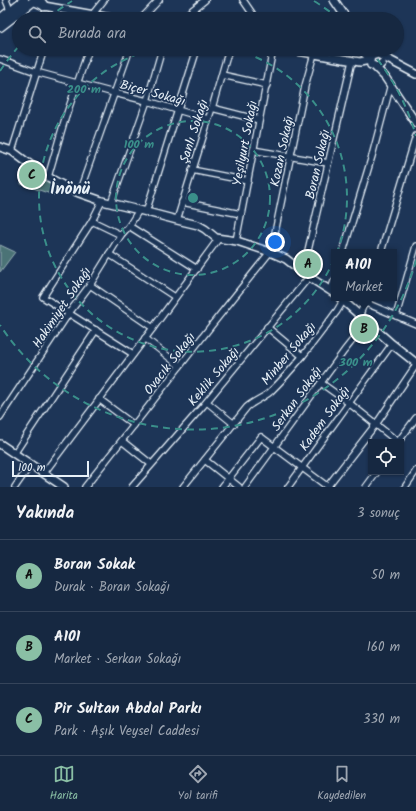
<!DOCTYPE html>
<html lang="tr">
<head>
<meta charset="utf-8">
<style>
	:root { --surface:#162841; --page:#1f3048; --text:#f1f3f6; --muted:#9ea6b1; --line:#35445a; --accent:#8abfa5 }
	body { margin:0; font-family:Kalam,sans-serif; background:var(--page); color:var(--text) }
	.controls { position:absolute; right:12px; bottom:12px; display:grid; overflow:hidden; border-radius:0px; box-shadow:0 1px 3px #0004 }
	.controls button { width:36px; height:36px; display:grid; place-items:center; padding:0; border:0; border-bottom:1px solid var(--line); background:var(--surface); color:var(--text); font:20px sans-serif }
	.scale { position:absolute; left:12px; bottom:10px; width:77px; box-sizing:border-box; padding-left:4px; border:2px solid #e8f1f8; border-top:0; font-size:11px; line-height:14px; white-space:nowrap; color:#e8f1f8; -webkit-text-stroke:3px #1d3557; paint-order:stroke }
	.you { position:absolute; left:275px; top:242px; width:14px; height:14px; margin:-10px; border:3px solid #fff; border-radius:50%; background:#1a73e8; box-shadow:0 0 0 6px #1a73e833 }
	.badge { display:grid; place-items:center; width:26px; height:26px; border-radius:50%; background:var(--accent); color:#111; font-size:13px; font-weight:700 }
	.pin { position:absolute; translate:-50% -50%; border:2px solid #fff; box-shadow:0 1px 4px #0006 }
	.popup { position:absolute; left:331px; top:249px; width:66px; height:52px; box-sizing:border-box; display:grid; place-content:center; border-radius:0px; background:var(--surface); filter:drop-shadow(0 1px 3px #0005); font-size:13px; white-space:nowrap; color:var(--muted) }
	.popup b { font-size:15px; color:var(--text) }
	.popup::after { content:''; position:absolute; left:50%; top:100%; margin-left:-8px; border:8px solid transparent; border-top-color:var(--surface) }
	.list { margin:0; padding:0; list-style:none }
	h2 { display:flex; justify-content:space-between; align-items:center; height:52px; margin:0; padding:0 16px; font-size:17px }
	h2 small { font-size:13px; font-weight:400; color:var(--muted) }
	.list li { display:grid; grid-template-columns:26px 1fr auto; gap:12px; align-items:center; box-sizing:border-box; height:72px; padding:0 16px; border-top:1px solid var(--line) }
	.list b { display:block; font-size:15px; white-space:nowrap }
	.list p { margin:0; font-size:13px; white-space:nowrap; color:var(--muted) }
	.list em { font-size:13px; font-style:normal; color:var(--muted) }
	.icon { flex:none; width:22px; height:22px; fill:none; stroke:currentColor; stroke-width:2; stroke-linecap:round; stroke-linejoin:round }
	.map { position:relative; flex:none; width:416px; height:487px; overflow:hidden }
	.search { position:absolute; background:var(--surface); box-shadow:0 1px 3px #0004; left:12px; right:12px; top:12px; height:44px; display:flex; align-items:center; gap:10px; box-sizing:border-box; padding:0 14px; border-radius:22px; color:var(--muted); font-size:15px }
	.sheet { height:268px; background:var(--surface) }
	nav { display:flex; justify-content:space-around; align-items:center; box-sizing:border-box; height:56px; border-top:1px solid var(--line); background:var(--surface); font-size:11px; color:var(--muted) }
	nav a { display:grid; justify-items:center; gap:2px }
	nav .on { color:var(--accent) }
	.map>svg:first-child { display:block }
	.green { fill:#4c7376; stroke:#9ab2b7 }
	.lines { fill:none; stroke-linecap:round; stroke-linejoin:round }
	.street-casing { stroke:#e8f1f8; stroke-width:8 }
	.secondary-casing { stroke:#e8f1f8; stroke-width:10 }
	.primary-casing { stroke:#e8f1f8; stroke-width:11 }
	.street { stroke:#1d3557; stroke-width:5.5 }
	.secondary { stroke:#1d3557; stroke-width:7 }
	.primary { stroke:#1d3557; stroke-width:8 }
	.ring { fill:none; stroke:#3a8f8a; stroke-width:2; stroke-dasharray:7 5 }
	.labels { text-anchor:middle; stroke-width:3.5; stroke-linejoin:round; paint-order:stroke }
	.street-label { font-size:13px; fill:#e8f1f8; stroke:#1d3557 }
	.district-label { font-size:17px; font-weight:bold; fill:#e8f1f8; stroke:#1d3557 }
	.centre { fill:#3a8f8a; stroke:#1d3557; stroke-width:2 }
	.ring-label { font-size:12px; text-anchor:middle; font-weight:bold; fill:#3a8f8a; stroke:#1d3557; stroke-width:3.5; stroke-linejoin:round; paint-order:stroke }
</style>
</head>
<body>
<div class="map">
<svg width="416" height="487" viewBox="0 0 416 487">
	<rect width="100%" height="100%" fill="#1d3557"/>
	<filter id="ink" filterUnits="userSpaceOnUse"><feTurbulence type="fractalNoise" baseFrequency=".025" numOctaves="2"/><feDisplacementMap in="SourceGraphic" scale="8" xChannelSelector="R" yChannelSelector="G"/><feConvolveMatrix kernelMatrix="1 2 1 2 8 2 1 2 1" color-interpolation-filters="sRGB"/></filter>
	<g filter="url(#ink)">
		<g class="green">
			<polygon points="26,166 59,186 54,195 21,184"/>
			<polygon points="0,245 15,252 0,272"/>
		</g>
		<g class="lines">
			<g class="street-casing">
				<g id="street">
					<polyline points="6,0 10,10"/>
					<polyline points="243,0 256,19"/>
					<polyline points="92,15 104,0"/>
					<polyline points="54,19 57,8"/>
					<polyline points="141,19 159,0"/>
					<polyline points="181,19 205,0"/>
					<polyline points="0,59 36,72 114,93 147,101 208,119"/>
					<polyline points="222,75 267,85"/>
					<polyline points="212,108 259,120"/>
					<polyline points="253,150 328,163"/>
					<polyline points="12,151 44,49"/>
					<polyline points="192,170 248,181"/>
					<polyline points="48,177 64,122 89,49"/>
					<polyline points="79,193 130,49"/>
					<polyline points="102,201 92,221 43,297 133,354"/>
					<polyline points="182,202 241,214"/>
					<polyline points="111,203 147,101 162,49"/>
					<polyline points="146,212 197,49"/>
					<polyline points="177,220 212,108 229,49"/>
					<polyline points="92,221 121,235"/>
					<polyline points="129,226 197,269"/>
					<polyline points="236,241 273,49"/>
					<polyline points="271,252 305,86 314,54"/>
					<polyline points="343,252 372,156 391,84"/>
					<polyline points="381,252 416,136"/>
					<polyline points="109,254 175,297"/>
					<polyline points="303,272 352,61"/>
					<polyline points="90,285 153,328"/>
					<polyline points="331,290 334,281"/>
					<polyline points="366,303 416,324"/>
					<polyline points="359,316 367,298"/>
					<polyline points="396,316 416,246"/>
					<polyline points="267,327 302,356"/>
					<polyline points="145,338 180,366"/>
					<polyline points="321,383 349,403 398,442"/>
					<polyline points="99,399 134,425"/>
					<polyline points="207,402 234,424"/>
					<polyline points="0,417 69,313 90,285 121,235 129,226 139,210"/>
					<polyline points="122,441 151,464"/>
					<polyline points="398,442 416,418"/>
					<polyline points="14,454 96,330"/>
					<polyline points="205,460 239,487"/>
					<polyline points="44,473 153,328 219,238"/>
					<polyline points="15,487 31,464"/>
					<polyline points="85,487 134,425 211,326 270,252"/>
					<polyline points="132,487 203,406 309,277"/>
					<path d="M183,487L247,407C254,401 263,398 270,392C295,368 316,339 337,311L343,301"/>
					<polyline points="222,487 261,437 328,487"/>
					<polyline points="245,487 344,351 367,322"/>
					<polyline points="288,487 392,344"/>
					<polyline points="327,487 379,420 416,365"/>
					<polyline points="366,487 377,472"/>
					<polyline points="405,487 416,471"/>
				</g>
			</g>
			<g class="secondary-casing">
				<g id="secondary">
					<polyline points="334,0 347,19"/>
					<polyline points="33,1 44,6 116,19"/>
					<polyline points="286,49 360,62 370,60"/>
					<polyline points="362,49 364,53 370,58 370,62"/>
					<polyline points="370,58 372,56 378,54 416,74"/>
					<polyline points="371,65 378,67 382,63"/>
					<polyline points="374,66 385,77 416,123"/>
					<polyline points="0,147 12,151 24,160 48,177 66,187 79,193 102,201 139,210 177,220 198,225 205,229 216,238 237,241 270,252 286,259 309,277 334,293"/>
					<polyline points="340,298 392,344 416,363"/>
					<polyline points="0,444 64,487"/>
				</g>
			</g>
			<g class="primary-casing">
				<g id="primary">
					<polyline points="40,0 44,6"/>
					<polyline points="0,19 24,0"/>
					<polyline points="0,27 35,0"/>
				</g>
			</g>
			<use href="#street" class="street"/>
			<use href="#secondary" class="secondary"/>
			<use href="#primary" class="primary"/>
		</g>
	</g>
	<g class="ring">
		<circle cx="193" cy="198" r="77"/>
		<path d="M233 49A154 154 0 1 1 153 49"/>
		<path d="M416 260A231 231 0 0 1 0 325M0 71A231 231 0 0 1 19 46M48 18A231 231 0 0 1 72 1M314 1A231 231 0 0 1 338 18M370 50A231 231 0 0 1 416 136"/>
	</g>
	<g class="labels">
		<g class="street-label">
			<text transform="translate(153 92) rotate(15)" y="5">Biçer Sokağı</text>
			<text transform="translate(193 131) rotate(-72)" y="5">Şanlı Sokağı</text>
			<text transform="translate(244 143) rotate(-79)" y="5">Yeşilyurt Sokağı</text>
			<text transform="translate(281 151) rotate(-78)" y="5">Kozan Sokağı</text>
			<text transform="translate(317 164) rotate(-77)" y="5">Boran Sokağı</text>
			<text transform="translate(61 307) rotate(-56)" y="5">Hakimiyet Sokağı</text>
			<text transform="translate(288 353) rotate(-50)" y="5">Minber Sokağı</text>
			<text transform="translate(169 363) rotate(-52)" y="5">Ovacık Sokağı</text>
			<text transform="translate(213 376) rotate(-50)" y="5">Keklik Sokağı</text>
			<text transform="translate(296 398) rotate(-54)" y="5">Serkan Sokağı</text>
			<text transform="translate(324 418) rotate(-54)" y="5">Kadem Sokağı</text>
		</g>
		<g class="district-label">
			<text x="70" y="194">İnönü</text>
		</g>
	</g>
	<circle cx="193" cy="198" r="6" class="centre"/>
	<g class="ring-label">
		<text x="84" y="93">200 m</text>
		<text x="139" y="148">100 m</text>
		<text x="356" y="366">300 m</text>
	</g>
</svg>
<div class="controls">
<button><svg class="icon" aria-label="locate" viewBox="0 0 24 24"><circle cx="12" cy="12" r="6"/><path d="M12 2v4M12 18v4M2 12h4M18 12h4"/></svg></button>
</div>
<div class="scale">100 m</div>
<div class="you"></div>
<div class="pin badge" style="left:308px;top:264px">A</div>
<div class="pin badge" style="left:364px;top:329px">B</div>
<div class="popup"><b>A101</b>Market</div>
<div class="pin badge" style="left:32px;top:175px">C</div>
<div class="search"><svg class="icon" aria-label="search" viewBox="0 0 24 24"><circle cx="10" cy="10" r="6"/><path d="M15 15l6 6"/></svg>Burada ara</div>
</div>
<section class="sheet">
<h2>Yakında<small>3 sonuç</small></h2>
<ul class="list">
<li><span class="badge">A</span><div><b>Boran Sokak</b><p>Durak · Boran Sokağı</p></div><em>50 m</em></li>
<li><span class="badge">B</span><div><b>A101</b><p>Market · Serkan Sokağı</p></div><em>160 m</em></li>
<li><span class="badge">C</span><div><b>Pir Sultan Abdal Parkı</b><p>Park · Aşık Veysel Caddesi</p></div><em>330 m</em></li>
</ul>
</section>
<nav>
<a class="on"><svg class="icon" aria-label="map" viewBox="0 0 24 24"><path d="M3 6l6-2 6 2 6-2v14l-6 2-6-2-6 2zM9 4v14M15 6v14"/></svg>Harita</a>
<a><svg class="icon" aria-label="directions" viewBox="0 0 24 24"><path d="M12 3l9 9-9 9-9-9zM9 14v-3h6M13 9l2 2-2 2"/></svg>Yol tarifi</a>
<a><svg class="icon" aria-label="saved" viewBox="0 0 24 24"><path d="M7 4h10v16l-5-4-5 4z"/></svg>Kaydedilen</a>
</nav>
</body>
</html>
